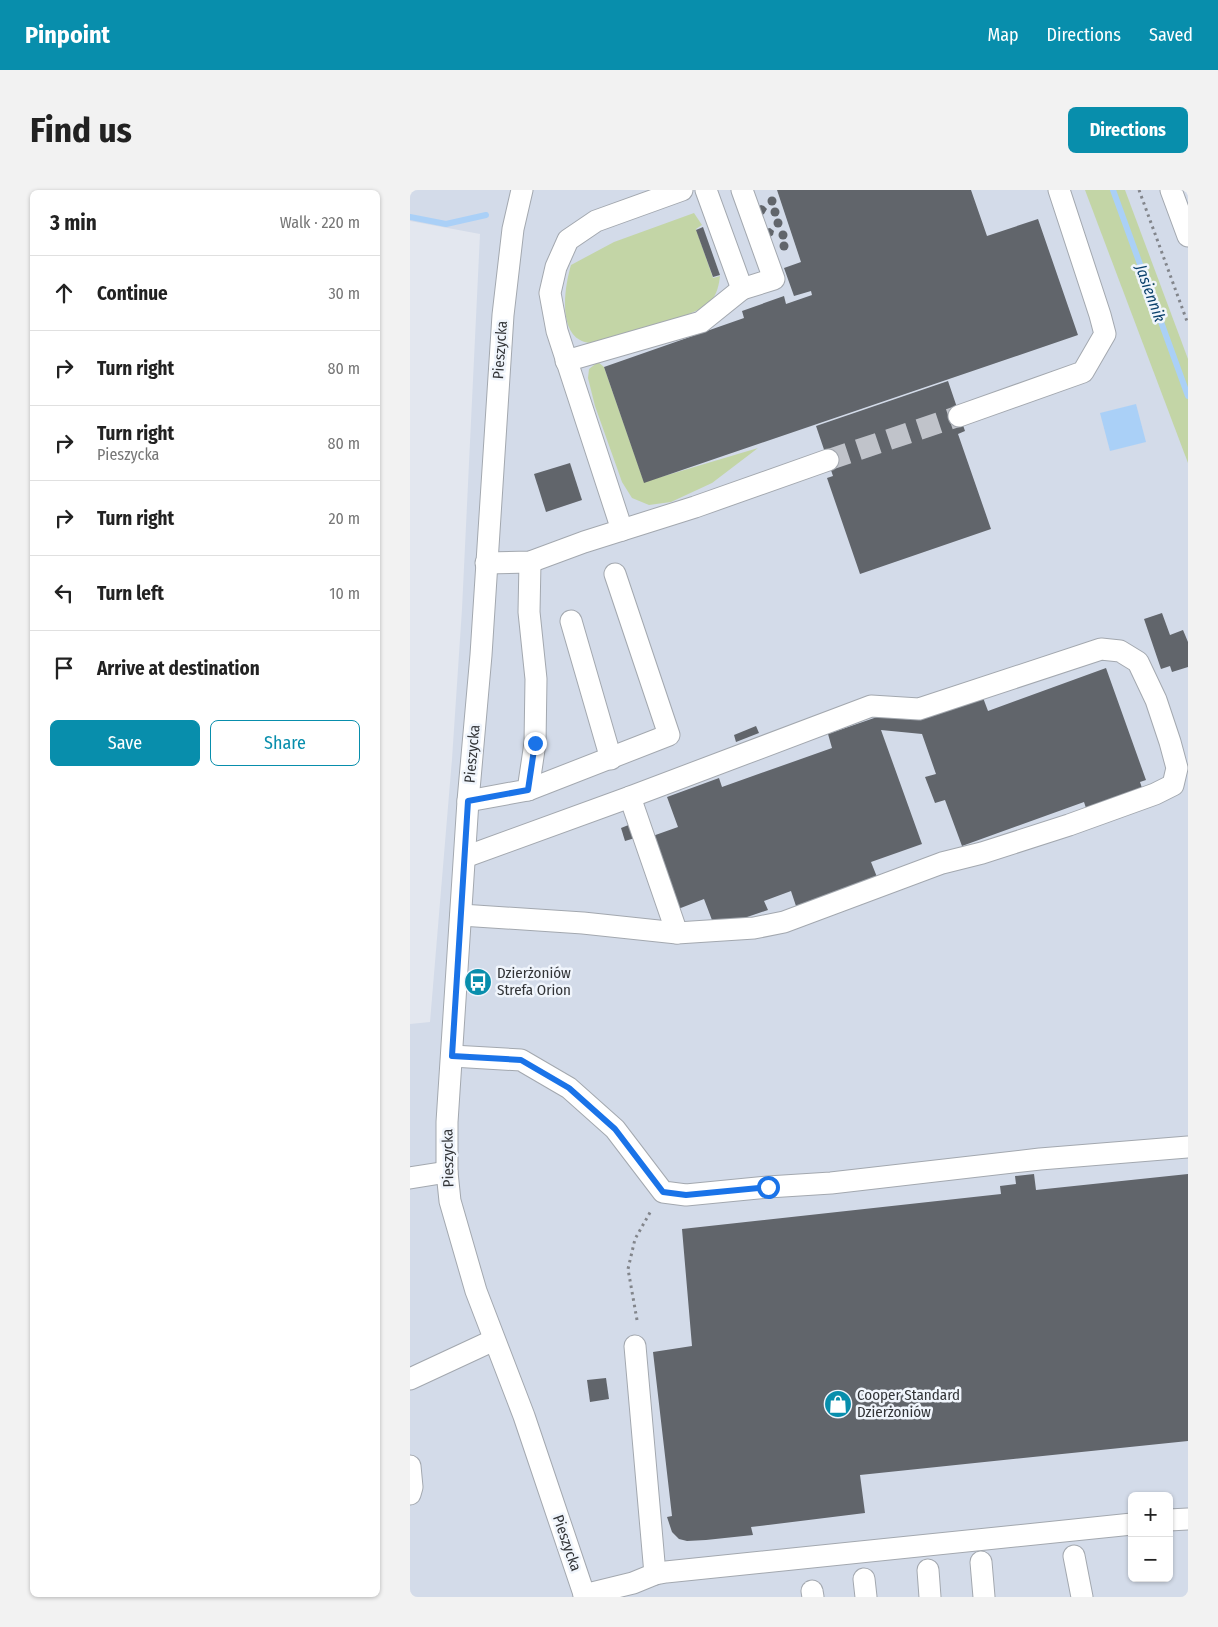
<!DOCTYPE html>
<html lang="en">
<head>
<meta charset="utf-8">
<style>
	:root { --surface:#fff; --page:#f2f2f2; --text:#222; --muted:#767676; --line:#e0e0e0; --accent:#088eac }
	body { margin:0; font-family:"Fira Sans Condensed",sans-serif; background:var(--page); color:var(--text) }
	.controls { position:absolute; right:15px; bottom:15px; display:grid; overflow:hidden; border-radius:8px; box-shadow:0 1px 4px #0004 }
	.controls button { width:45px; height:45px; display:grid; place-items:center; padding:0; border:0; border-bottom:1px solid var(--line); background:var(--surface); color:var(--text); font:25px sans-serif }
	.stop { position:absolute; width:15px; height:15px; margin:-11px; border:4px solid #1a73e8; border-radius:50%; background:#fff }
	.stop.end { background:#1a73e8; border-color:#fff; box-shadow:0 1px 5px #0008 }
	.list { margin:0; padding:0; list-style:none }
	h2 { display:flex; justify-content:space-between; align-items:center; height:65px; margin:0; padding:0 20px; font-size:21px }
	h2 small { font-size:16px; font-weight:400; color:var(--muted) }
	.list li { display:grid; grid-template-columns:32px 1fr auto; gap:15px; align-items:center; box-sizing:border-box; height:75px; padding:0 20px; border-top:1px solid var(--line) }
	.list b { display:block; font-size:19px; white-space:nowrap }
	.list p { margin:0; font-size:16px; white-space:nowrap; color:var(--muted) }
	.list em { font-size:16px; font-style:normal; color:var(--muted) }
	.actions { display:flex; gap:10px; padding:15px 20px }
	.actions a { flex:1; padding:11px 0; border:1px solid var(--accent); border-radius:8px; text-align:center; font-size:18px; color:var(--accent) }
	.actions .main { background:var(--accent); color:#fff }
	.icon { flex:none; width:28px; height:28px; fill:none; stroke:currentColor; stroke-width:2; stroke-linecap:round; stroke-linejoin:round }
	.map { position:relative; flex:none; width:778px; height:1407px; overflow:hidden; border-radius:8px }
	header { display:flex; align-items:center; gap:30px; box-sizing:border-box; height:70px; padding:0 25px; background:var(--accent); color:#fff }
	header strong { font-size:24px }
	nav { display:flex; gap:28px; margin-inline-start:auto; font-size:18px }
	.intro { display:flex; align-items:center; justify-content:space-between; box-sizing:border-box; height:120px; padding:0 30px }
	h1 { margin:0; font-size:35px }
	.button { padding:12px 22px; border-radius:8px; background:var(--accent); color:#fff; font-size:18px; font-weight:700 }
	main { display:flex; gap:30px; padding:0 30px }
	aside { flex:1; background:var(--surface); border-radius:8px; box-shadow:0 1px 4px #0004 }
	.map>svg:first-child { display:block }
	.built { fill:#d3dbe9; fill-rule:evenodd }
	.green { fill:#c3d5a6 }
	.water { fill:#aad0f7 }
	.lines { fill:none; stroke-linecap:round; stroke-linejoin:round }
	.stream { stroke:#aad0f7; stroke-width:6 }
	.building { fill:#61656b }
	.minor-tunnel { stroke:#c0c3ca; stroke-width:21; stroke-dasharray:21 11; stroke-linecap:butt }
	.minor-casing { stroke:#a3a8af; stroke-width:23 }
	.path { stroke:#82858b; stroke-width:3; stroke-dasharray:2.5 4; stroke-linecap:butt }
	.minor { stroke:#fff; stroke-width:21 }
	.route { stroke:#1a73e8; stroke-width:6 }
	.labels { text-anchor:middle; stroke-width:5; stroke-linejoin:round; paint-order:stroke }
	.street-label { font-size:15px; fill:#323437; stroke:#f0f5fc }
	.poi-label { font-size:15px; fill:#323437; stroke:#f0f5fc; text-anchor:start }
	.water-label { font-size:16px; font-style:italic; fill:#083f6a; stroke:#f0f5fc }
</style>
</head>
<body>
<header>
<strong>Pinpoint</strong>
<nav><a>Map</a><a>Directions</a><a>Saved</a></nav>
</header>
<div class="intro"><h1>Find us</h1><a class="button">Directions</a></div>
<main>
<aside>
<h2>3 min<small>Walk · 220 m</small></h2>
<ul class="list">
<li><svg class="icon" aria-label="ahead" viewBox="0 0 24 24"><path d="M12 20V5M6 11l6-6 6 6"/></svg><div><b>Continue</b></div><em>30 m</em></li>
<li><svg class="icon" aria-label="right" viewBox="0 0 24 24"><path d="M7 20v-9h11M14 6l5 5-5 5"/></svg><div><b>Turn right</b></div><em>80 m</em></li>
<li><svg class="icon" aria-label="right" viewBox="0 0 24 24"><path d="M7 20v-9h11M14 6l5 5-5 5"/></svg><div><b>Turn right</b><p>Pieszycka</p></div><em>80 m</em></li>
<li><svg class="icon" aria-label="right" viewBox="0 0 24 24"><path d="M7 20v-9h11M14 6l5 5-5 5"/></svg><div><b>Turn right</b></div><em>20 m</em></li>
<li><svg class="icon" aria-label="left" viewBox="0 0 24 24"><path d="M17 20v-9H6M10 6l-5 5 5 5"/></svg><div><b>Turn left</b></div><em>10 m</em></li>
<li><svg class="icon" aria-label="arrive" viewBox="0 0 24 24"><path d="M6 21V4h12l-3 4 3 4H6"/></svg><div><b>Arrive at destination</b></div></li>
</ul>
<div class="actions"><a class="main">Save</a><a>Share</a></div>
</aside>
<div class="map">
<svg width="778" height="1407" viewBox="0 0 778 1407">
	<rect width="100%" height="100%" fill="#e3e7ef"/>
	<path class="built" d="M0,0H778V1407H0V834L20,832L42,569L52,419L70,44L0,31ZM722,1306H759V1388H722Z"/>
	<g class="green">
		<polygon points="675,0 715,0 778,169 778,273"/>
		<path d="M284,23L292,35L286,39L303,88L310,86C309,95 307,104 301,111C289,126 209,147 186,154C181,153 175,153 170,150C148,138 155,95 161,75L204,52Z"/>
		<polygon points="188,172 194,177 234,292 348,258 302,293 261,312 239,315 222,308 212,292 185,216 178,188 179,179"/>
	</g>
	<polygon class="water" points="726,214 736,252 700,261 690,223"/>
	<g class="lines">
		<g class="stream">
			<polyline points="703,0 778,206"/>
			<polyline points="0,27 36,34 76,25"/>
		</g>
	</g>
	<g class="building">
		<polygon points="367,0 561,0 577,46 628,29 668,145 234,293 194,177 334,128 332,121 374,106 376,114 402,105 401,101 384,106 374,78 391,72"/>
		<circle cx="362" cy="11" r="4.5"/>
		<polygon points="351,15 354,16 357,19 354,24 352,25 349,16"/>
		<circle cx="365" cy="22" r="4.5"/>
		<circle cx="368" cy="33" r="4.5"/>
		<polygon points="293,37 310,85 303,87 286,40"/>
		<polygon points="360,38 364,41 363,45 360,47 356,39"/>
		<circle cx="373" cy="45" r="4.5"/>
		<circle cx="374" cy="56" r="4.5"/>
		<polygon points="538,191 555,241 548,244 581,339 450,384 417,288 423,286 406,236"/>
		<polygon points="160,273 172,310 136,322 124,284"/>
		<polygon points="752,423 760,445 773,440 778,452 778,477 762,482 760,476 751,479 734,429"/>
		<polygon points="696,478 736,590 730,592 733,601 677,621 674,612 552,656 535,610 525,613 515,587 526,584 512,544 471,540 512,654 461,672 469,692 388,722 381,701 354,711 358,720 305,738 294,709 263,721 237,648 268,637 257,607 309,588 312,597 422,558 418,544 467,527 506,530 572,505 578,521"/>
		<polygon points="346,536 349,543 326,552 324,545"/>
		<polygon points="221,634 225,648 215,651 211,638"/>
		<polygon points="624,984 626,1000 778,984 778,1251 450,1285 455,1323 341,1337 343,1345 296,1350 277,1351 269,1349 262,1342 257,1327 262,1326 243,1162 282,1156 272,1039 591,1004 590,996 606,994 605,986"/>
		<polygon points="196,1188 199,1209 180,1212 177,1190"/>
	</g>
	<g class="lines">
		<polyline class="minor-tunnel" points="418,270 549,226"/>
		<g class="minor-casing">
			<g id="minor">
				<polyline points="112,0 103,39 93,125 71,465 58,611 37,932 37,982 40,1011 66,1101 114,1226 175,1407"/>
				<polyline points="296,0 332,99 364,89 332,0"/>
				<polyline points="761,0 778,46"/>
				<polyline points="156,171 291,132 332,99"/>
				<polyline points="549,226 673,182 695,144 690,125 649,0"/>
				<polyline points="212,340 147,141 140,103 146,77 158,50 186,31 272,0"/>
				<polyline points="76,373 120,372 174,352 285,317 418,270"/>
				<polyline points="161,431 201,569"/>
				<polyline points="118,600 259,545 205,384"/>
				<polyline points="220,607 267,743"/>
				<polyline points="58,611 118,600 125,553 126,489 119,422 120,372"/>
				<polyline points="51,725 173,733 267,743 344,738 374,732 532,673 572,663 659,635 745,604 763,595 767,578 760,552 746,510 728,472 710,461 691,459 509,519 461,516 220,607 55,667"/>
				<polyline points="42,866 111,870 159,898 205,939 253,1002 276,1005 358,997 421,993 630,969 778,957"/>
				<polyline points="0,988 37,982"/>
				<polyline points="225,1156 245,1384"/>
				<polyline points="0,1189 84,1150"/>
				<polyline points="0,1276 2,1297 0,1304"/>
				<polyline points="759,1330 778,1329"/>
				<polyline points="664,1366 672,1407"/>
				<polyline points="571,1372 574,1407"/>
				<polyline points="518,1380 520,1407"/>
				<polyline points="454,1389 456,1407"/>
				<polyline points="402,1401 403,1407"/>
				<polyline points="174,1405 223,1393 245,1384 256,1382 722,1334"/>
			</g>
		</g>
		<g class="path">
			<polyline points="729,0 778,134"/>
			<polyline points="227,1130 218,1079 225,1049 242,1019"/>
		</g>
		<use href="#minor" class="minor"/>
	</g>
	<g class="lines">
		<polyline class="route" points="125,553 118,600 58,611 42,866 111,870 159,898 205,939 253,1002 276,1005 358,997"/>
	</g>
	<defs>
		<g id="bus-disc" transform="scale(1.4375)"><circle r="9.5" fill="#088eac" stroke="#f0f5fc"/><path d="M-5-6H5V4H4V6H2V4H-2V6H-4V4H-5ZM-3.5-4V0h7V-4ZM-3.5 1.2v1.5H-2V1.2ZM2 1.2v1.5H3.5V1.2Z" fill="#fff"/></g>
		<g id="shop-disc" transform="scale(1.4375)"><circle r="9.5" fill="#088eac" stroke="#f0f5fc"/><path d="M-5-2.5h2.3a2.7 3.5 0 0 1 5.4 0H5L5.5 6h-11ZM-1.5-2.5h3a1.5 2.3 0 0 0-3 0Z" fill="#fff"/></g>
	</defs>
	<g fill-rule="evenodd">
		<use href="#bus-disc" x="68" y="792"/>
		<use href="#shop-disc" x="428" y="1214"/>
	</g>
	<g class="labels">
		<g class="street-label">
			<text transform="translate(90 160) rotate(-86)" y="5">Pieszycka</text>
			<text transform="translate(62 564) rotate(-85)" y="5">Pieszycka</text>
			<text transform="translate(38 968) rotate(-91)" y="5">Pieszycka</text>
			<text transform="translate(157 1353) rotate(71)" y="5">Pieszycka</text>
		</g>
		<g class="poi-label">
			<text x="87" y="788">Dzierżoniów<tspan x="87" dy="17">Strefa Orion</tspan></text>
			<text x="447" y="1210">Cooper Standard<tspan x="447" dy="17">Dzierżoniów</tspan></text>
		</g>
		<g class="water-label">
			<text transform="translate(741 103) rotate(70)" y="6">Jasiennik</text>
		</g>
	</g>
</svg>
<div class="controls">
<button>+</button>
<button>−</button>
</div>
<div class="stop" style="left:358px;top:997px"></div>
<div class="stop end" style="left:125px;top:553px"></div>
</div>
</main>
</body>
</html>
